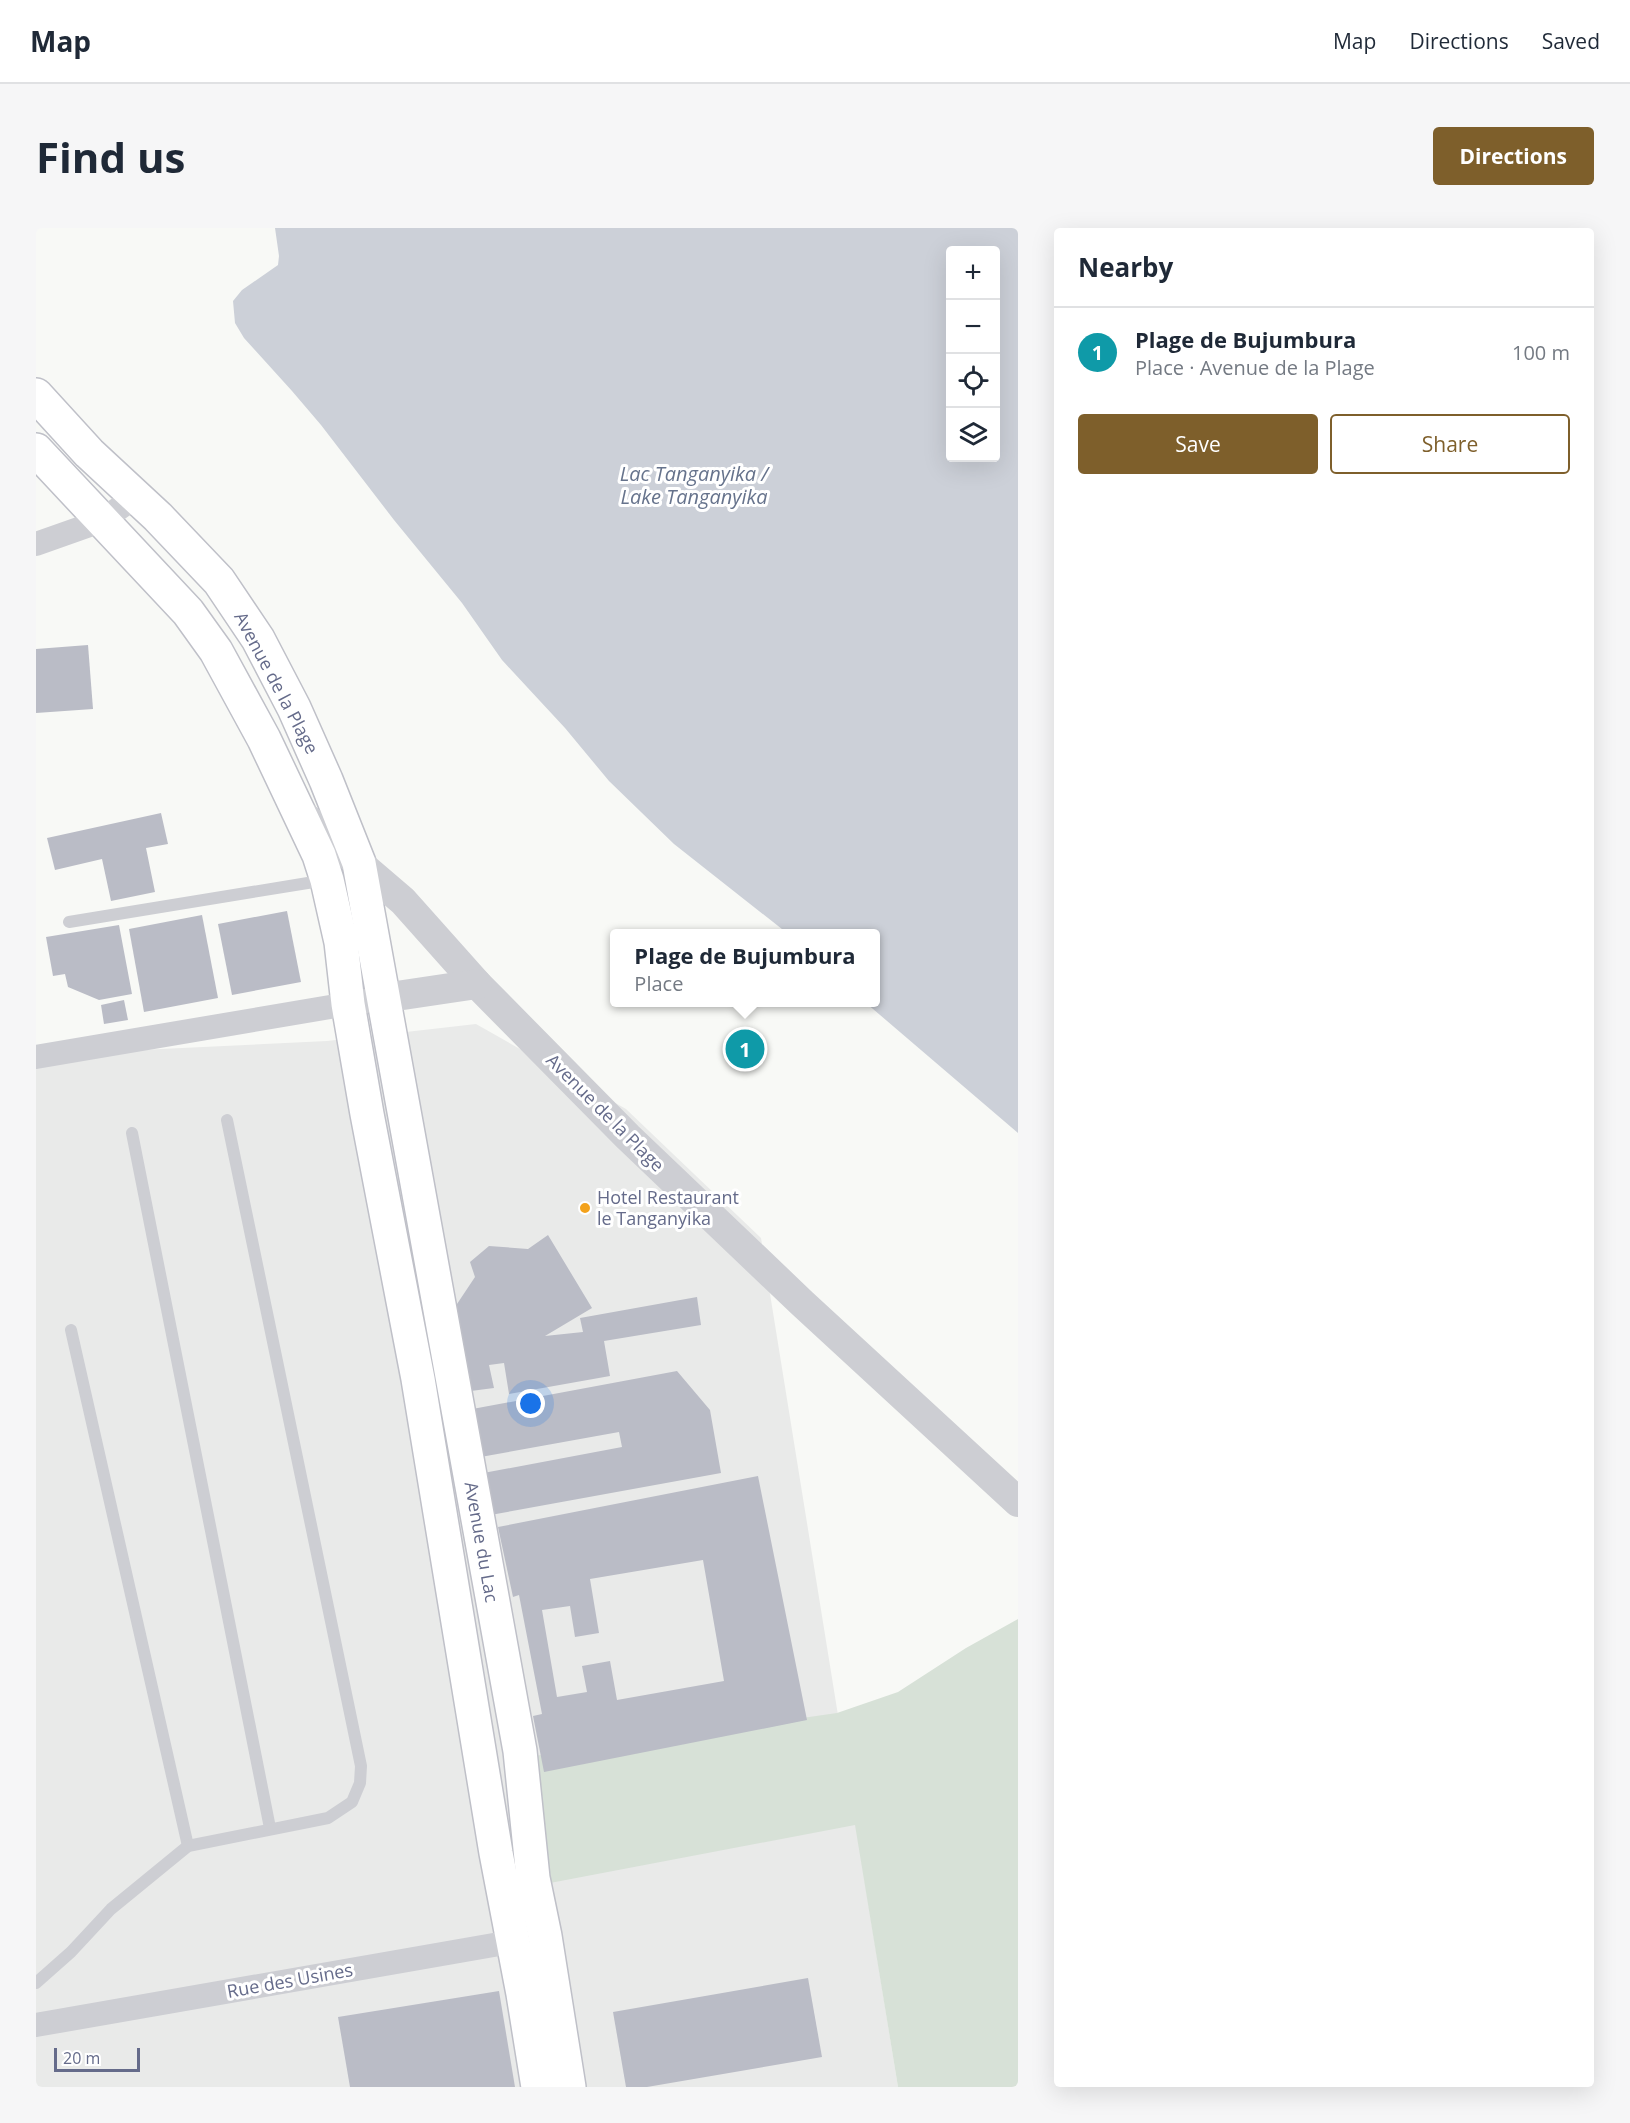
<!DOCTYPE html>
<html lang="en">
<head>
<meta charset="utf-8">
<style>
	:root { --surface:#fff; --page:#f6f6f7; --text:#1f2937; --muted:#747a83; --line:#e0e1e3; --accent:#7e5f2b }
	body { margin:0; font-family:"Open Sans",sans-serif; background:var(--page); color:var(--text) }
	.controls { position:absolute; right:18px; top:18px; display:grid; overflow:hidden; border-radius:6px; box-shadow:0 6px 24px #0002 }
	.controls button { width:54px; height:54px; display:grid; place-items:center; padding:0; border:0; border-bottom:2px solid var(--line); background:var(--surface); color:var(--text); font:30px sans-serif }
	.scale { position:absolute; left:18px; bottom:15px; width:86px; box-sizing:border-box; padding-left:6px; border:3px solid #656b8a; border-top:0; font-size:16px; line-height:21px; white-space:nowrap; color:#656b8a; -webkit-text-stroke:4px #fff; paint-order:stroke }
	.you { position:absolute; left:495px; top:1176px; width:21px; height:21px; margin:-15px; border:4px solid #fff; border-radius:50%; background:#1a73e8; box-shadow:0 0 0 9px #1a73e833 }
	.badge { display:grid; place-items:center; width:39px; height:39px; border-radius:50%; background:var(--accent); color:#fff; font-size:20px; font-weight:700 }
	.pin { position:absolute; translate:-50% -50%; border:3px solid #fff; box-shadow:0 2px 6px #0006 }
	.popup { position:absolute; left:574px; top:701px; width:270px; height:78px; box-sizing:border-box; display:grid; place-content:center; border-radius:6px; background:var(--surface); filter:drop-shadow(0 2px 4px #0005); font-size:20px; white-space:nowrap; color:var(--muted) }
	.popup b { font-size:22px; color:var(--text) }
	.popup::after { content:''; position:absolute; left:50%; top:100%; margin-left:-12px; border:12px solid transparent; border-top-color:var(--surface) }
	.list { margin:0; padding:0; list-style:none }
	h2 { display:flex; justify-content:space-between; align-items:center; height:78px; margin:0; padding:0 24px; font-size:26px }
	h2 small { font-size:20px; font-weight:400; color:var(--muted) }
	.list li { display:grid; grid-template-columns:39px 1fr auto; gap:18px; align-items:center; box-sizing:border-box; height:90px; padding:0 24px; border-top:2px solid var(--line) }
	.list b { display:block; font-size:22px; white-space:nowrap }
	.list p { margin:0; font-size:20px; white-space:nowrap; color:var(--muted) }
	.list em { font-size:20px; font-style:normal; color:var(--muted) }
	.actions { display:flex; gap:12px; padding:18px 24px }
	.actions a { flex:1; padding:14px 0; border:2px solid var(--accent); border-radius:6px; text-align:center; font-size:21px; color:var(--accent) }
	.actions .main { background:var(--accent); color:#fff }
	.icon { flex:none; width:33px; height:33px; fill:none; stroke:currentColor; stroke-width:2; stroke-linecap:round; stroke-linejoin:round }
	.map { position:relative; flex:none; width:982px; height:1859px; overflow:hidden; border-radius:6px }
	header { display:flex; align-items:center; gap:36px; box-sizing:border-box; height:84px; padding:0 30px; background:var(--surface); border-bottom:2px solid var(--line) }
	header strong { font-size:28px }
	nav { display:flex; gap:33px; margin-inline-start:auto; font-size:21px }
	.intro { display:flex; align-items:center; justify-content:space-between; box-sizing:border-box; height:144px; padding:0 36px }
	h1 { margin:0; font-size:42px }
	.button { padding:15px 27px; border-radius:6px; background:var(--accent); color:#fff; font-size:21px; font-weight:700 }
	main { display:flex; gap:36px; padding:0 36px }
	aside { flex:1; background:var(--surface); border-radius:6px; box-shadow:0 6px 24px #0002 }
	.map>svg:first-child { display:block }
	.built { fill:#e9eae9 }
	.green { fill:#d7e1d7 }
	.water { fill:#ccd0d8; fill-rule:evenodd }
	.building { fill:#babcc6; fill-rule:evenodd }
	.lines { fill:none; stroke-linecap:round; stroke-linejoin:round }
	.secondary-casing { stroke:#bfc0c8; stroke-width:36 }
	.service { stroke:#cdced3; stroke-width:12 }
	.minor { stroke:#cdced3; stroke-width:24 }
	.tertiary { stroke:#cdced3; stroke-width:30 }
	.secondary { stroke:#fff; stroke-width:33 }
	.poi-dot { fill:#f3a21c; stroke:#fff; stroke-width:2 }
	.labels { text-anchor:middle; stroke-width:6; stroke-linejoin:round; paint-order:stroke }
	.street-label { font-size:18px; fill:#656b8a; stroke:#fff }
	.poi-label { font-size:18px; fill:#656b8a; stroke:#fff; text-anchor:start }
	.water-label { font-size:20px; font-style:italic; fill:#66738c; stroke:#fff }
</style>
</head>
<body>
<header>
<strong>Map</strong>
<nav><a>Map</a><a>Directions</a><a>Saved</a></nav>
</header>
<div class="intro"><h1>Find us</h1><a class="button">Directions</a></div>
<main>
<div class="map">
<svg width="982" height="1859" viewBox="0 0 982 1859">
	<rect width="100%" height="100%" fill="#f8f9f6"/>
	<polygon class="built" points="440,796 590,881 725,1010 862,1859 0,1859 0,829 19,826 291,813"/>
	<polygon class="green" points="982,1391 982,1859 862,1859 819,1597 493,1659 470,1532 801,1485 862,1464 930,1420"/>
	<path class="water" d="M239,0H982V905L830,775L840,774V706L751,705L638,616L573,553L529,500L466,432L426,375L358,292L285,197L256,163L208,110L199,95L197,73L206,62L242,37L243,28ZM915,22H960V230H915Z"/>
	<g class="building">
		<polygon points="52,417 57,481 0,485 0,421"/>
		<polygon points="125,585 132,616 110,620 119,664 75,673 66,631 19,642 11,610"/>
		<polygon points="251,683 265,754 196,767 182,696"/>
		<polygon points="166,687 182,770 108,784 93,701"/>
		<polygon points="83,697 96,766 63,772 32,759 29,746 17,748 10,709"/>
		<polygon points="88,772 92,792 68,796 65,777"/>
		<polygon points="512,1007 556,1080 509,1108 547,1104 544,1090 661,1069 665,1097 568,1113 574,1148 473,1166 468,1135 453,1137 458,1160 427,1164 415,1085 439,1049 434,1034 453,1018 492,1021"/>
		<polygon points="641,1143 674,1182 685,1245 449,1288 442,1246 586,1219 583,1204 439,1230 431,1182"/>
		<path d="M722,1248L771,1492L508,1544L497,1488L506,1486L483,1367L477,1369L462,1299ZM667,1332L688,1453L581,1472L574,1433L546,1438L551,1464L521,1469L506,1382L534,1378L539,1409L563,1405L554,1351Z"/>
		<polygon points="772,1750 786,1829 611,1859 590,1859 577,1784"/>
		<polygon points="463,1763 479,1859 314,1859 302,1789"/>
	</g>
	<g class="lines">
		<g class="secondary-casing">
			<g id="secondary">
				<polyline points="0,167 53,225 122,289 183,353 222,411 258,480 290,552 323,635 484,1523 497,1650 509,1708 533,1859"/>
				<polyline points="0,222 152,384 180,423 228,511 283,627 291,652 305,714 312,776 331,886 382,1151 460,1625 487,1766 502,1859"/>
			</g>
		</g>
		<g class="service">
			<polyline points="33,694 290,652"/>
			<polyline points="96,905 234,1600"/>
			<polyline points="35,1102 152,1618"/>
			<polyline points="0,1755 35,1724 75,1681 152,1618 292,1590 316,1574 324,1555 325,1538 191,892"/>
		</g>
		<g class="minor">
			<polyline points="0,316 65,293 99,269"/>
			<polyline points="0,829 347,770"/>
			<polyline points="0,1797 492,1711"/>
		</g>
		<g class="tertiary">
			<polyline points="263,584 367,673 441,756 592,909 766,1075 982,1274"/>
			<polyline points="347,770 441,756"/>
		</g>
		<use href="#secondary" class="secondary"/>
	</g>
	<circle class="poi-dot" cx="549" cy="980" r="6"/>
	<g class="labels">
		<g class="street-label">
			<text transform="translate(240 455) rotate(62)" y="6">Avenue de la Plage</text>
			<text transform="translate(569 885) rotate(45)" y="6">Avenue de la Plage</text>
			<text transform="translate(445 1314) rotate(80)" y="6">Avenue du Lac</text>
			<text transform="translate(254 1753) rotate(-10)" y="6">Rue des Usines</text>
		</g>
		<g class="poi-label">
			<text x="561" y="976">Hotel Restaurant<tspan x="561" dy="21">le Tanganyika</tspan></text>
		</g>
		<g class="water-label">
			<text x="658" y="253">Lac Tanganyika /<tspan x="658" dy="23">Lake Tanganyika</tspan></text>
		</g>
	</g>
</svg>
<div class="controls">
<button>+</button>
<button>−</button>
<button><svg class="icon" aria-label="locate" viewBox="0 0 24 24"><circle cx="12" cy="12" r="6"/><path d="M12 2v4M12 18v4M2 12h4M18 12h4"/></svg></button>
<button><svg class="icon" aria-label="layers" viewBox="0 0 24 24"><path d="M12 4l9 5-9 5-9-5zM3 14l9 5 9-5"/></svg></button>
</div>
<div class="scale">20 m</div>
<div class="you"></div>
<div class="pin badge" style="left:709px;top:821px;background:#0f9aa8">1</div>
<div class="popup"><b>Plage de Bujumbura</b>Place</div>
</div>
<aside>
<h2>Nearby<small></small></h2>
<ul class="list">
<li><span class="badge" style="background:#0f9aa8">1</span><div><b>Plage de Bujumbura</b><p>Place · Avenue de la Plage</p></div><em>100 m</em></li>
</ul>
<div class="actions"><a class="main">Save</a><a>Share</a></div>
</aside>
</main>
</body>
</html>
